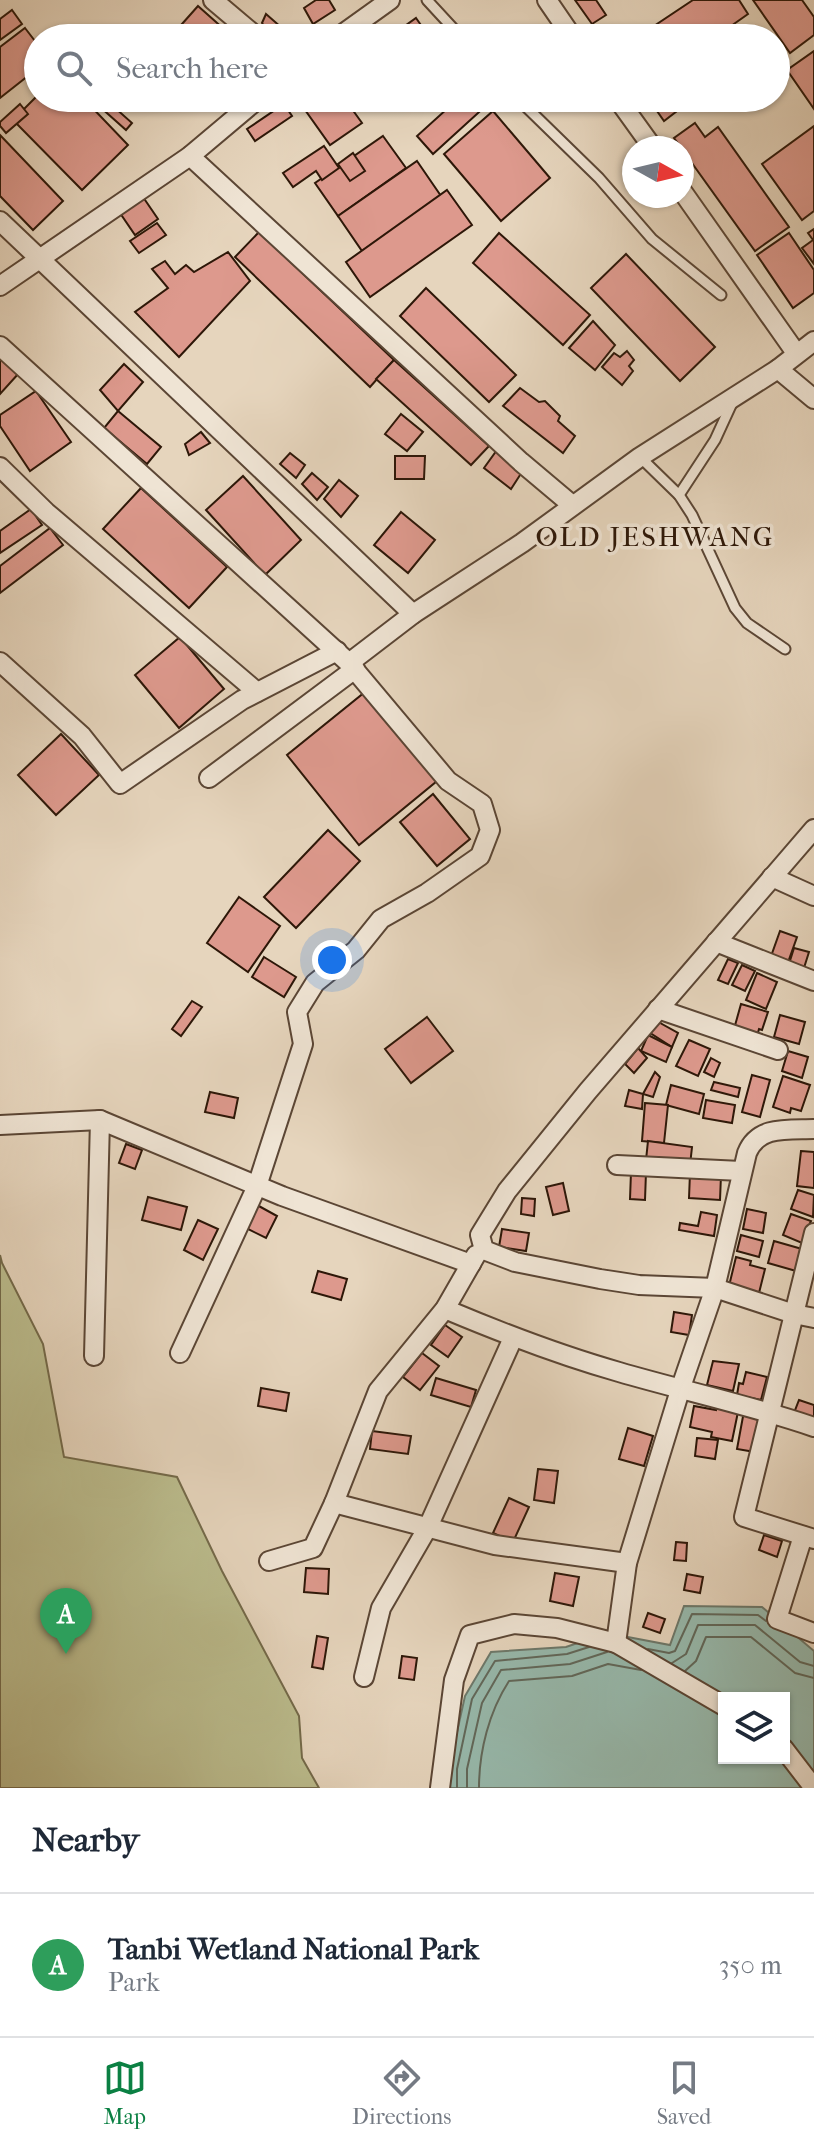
<!DOCTYPE html>
<html lang="en">
<head>
<meta charset="utf-8">
<style>
	:root { --surface:#fff; --page:#f6f6f7; --text:#1f2937; --muted:#747a83; --line:#e0e1e3; --accent:#0b8043 }
	body { margin:0; font-family:"IM FELL French Canon",serif; background:var(--page); color:var(--text) }
	.controls { position:absolute; right:24px; bottom:24px; display:grid; overflow:hidden; border-radius:0px; box-shadow:0 2px 6px #0004 }
	.controls button { width:72px; height:72px; display:grid; place-items:center; padding:0; border:0; border-bottom:2px solid var(--line); background:var(--surface); color:var(--text); font:40px sans-serif }
	.compass { position:absolute; left:622px; top:136px; width:72px; height:72px; border-radius:50%; background:var(--surface); box-shadow:0 2px 6px #0004; rotate:98deg }
	.you { position:absolute; left:332px; top:960px; width:28px; height:28px; margin:-20px; border:6px solid #fff; border-radius:50%; background:#1a73e8; box-shadow:0 0 0 12px #1a73e833 }
	.badge { display:grid; place-items:center; width:52px; height:52px; border-radius:50%; background:var(--accent); color:#fff; font-size:26px; font-weight:700 }
	.pin { position:absolute; translate:-50% -66px; filter:drop-shadow(0 2px 4px #0008) }
	.pin::after { content:''; position:absolute; top:42px; width:28px; height:24px; background:inherit; clip-path:polygon(0 0,100% 0,50% 100%) }
	.list { margin:0; padding:0; list-style:none }
	h2 { display:flex; justify-content:space-between; align-items:center; height:104px; margin:0; padding:0 32px; font-size:34px }
	h2 small { font-size:26px; font-weight:400; color:var(--muted) }
	.list li { display:grid; grid-template-columns:52px 1fr auto; gap:24px; align-items:center; box-sizing:border-box; height:144px; padding:0 32px; border-top:2px solid var(--line) }
	.list b { display:block; font-size:30px; white-space:nowrap }
	.list p { margin:0; font-size:26px; white-space:nowrap; color:var(--muted) }
	.list em { font-size:26px; font-style:normal; color:var(--muted) }
	.icon { flex:none; width:44px; height:44px; fill:none; stroke:currentColor; stroke-width:2; stroke-linecap:round; stroke-linejoin:round }
	.map { position:relative; flex:none; width:814px; height:1788px; overflow:hidden }
	.search { position:absolute; background:var(--surface); box-shadow:0 2px 6px #0004; left:24px; right:24px; top:24px; height:88px; display:flex; align-items:center; gap:20px; box-sizing:border-box; padding:0 28px; border-radius:44px; color:var(--muted); font-size:30px }
	.sheet { height:248px; background:var(--surface) }
	nav { display:flex; justify-content:space-around; align-items:center; box-sizing:border-box; height:112px; border-top:2px solid var(--line); background:var(--surface); font-size:22px; color:var(--muted) }
	nav a { display:grid; justify-items:center; gap:4px }
	nav .on { color:var(--accent) }
	.map>svg:first-child { display:block }
	.green { fill:#bbbc8d; stroke:#746a4a; stroke-width:2 }
	.water { fill:#97b9ac; stroke:#6d786a; stroke-width:2; fill-rule:evenodd }
	.lines { fill:none; stroke-linecap:round; stroke-linejoin:round }
	.shore { stroke:#62685a; stroke-width:2 }
	.building { fill:#dd998d; stroke:#2d1708; stroke-width:2 }
	.service-casing { stroke:#5b4635; stroke-width:13 }
	.minor-casing { stroke:#5b4635; stroke-width:22 }
	.service { stroke:#efe4d4; stroke-width:9 }
	.minor { stroke:#efe4d4; stroke-width:18 }
	.labels { text-anchor:middle; stroke-width:7; stroke-linejoin:round; paint-order:stroke }
	.neighbourhood-label { font-size:28px; letter-spacing:2px; fill:#2d1708; stroke:#efe4d4 }
</style>
</head>
<body>
<div class="map">
<svg width="814" height="1788" viewBox="0 0 814 1788">
	<rect width="100%" height="100%" fill="#e6d5bd"/>
	<filter id="stains"><feTurbulence type="fractalNoise" baseFrequency=".0025" numOctaves="4"/><feColorMatrix values="0 0 0 0 .2 0 0 0 0 .09 0 0 0 0 .02 0 0 0 .5 -.17"/></filter>
	<radialGradient id="worn" r=".72"><stop offset=".6" stop-color="#630" stop-opacity="0"/><stop offset="1" stop-color="#630" stop-opacity=".3"/></radialGradient>
	<polygon class="green" points="0,1255 2,1263 43,1344 64,1457 177,1477 222,1571 299,1716 302,1758 319,1788 0,1788"/>
	<path class="water" d="M684,1606L762,1607L814,1651V1788H450L449,1768L465,1696L491,1652L566,1647L607,1633L670,1645ZM724,1698H784V1758H724Z"/>
	<g class="lines">
		<g class="shore">
			<polyline points="648,1649 669,1653 675,1651 692,1614 758,1615 766,1621"/>
			<polyline points="672,1663 686,1654 698,1625 755,1625 800,1662 814,1666"/>
			<polyline points="685,1671 696,1661 706,1637 751,1637 795,1673 814,1678"/>
			<polyline points="457,1788 457,1769 472,1699 495,1661 567,1654 589,1647"/>
			<polyline points="467,1788 467,1769 482,1703 501,1670 570,1664 607,1652"/>
			<path d="M479,1788C479,1751 489,1712 509,1681L572,1676L608,1664L641,1670"/>
		</g>
	</g>
	<g class="building">
		<polygon points="316,0 329,0 335,10 313,24 304,8"/>
		<polygon points="575,0 596,0 606,15 592,24"/>
		<polygon points="693,0 739,0 748,14 714,38 636,38"/>
		<polygon points="753,0 802,0 814,17 814,35 790,53"/>
		<polygon points="198,6 234,38 199,38 182,24"/>
		<polygon points="12,10 22,24 0,40 0,19"/>
		<polygon points="266,14 290,35 287,38 273,38 262,23"/>
		<polygon points="416,18 430,38 409,38 402,28"/>
		<polygon points="25,28 38,45 38,68 0,98 0,47"/>
		<polygon points="814,51 814,109 787,70"/>
		<polygon points="38,95 38,98 83,98 128,145 82,190 13,120"/>
		<polygon points="90,98 104,98 132,123 126,130"/>
		<polygon points="301,98 344,98 362,123 330,145 298,100"/>
		<polygon points="459,98 484,98 489,103 433,154 417,136"/>
		<polygon points="648,98 694,98 664,121"/>
		<polygon points="20,104 28,114 6,133 0,126 0,122"/>
		<polygon points="284,104 292,116 255,141 247,129"/>
		<polygon points="493,111 550,178 501,221 444,154"/>
		<polygon points="695,123 705,137 718,127 789,227 755,251 674,138"/>
		<polygon points="814,126 814,211 802,220 762,164"/>
		<polygon points="0,135 63,201 33,230 0,196"/>
		<polygon points="383,136 406,168 338,216 315,183"/>
		<polygon points="324,146 339,168 322,180 316,171 293,187 283,173"/>
		<polygon points="353,153 365,171 350,181 338,164"/>
		<polygon points="417,161 441,196 362,251 338,216"/>
		<polygon points="447,190 472,225 370,297 346,262"/>
		<polygon points="143,197 158,219 135,235 120,213"/>
		<polygon points="157,223 166,235 139,253 130,241"/>
		<polygon points="814,229 814,264 802,248 813,240 808,233"/>
		<polygon points="259,232 394,360 370,387 235,257"/>
		<polygon points="499,233 590,315 563,345 473,263"/>
		<polygon points="789,233 814,270 814,293 793,308 757,255"/>
		<polygon points="228,252 250,281 179,357 135,312 168,288 152,269 165,261 175,274 186,265 194,272"/>
		<polygon points="626,254 715,347 680,381 591,288"/>
		<polygon points="426,288 516,375 489,402 400,316"/>
		<polygon points="593,321 615,345 595,370 569,348"/>
		<polygon points="627,351 634,360 629,366 633,371 622,385 602,367 614,353 620,357"/>
		<polygon points="0,356 19,373 0,394"/>
		<polygon points="394,360 489,446 471,465 376,379"/>
		<polygon points="124,364 143,382 118,411 100,390"/>
		<polygon points="520,388 539,402 545,401 560,416 558,421 575,436 563,453 503,406"/>
		<polygon points="36,391 71,442 30,471 0,426 0,415"/>
		<polygon points="118,411 161,447 147,464 104,428"/>
		<polygon points="401,414 423,432 407,451 385,434"/>
		<polygon points="201,432 210,443 189,455 185,444"/>
		<polygon points="497,450 522,472 511,489 484,468"/>
		<polygon points="290,453 305,465 296,478 280,464"/>
		<polygon points="395,456 425,456 424,479 395,479"/>
		<polygon points="312,473 328,487 317,500 302,484"/>
		<polygon points="243,476 301,540 265,575 206,510"/>
		<polygon points="339,480 358,496 341,517 324,499"/>
		<polygon points="141,488 227,567 189,608 103,529"/>
		<polygon points="31,509 42,525 0,553 0,531"/>
		<polygon points="401,512 435,540 408,573 374,545"/>
		<polygon points="50,528 63,545 0,593 0,566"/>
		<polygon points="180,637 224,689 179,728 135,675"/>
		<polygon points="365,692 437,781 359,845 287,755"/>
		<polygon points="61,734 99,775 56,815 18,775"/>
		<polygon points="433,794 470,839 437,866 400,822"/>
		<polygon points="328,830 360,861 296,928 264,897"/>
		<polygon points="239,897 280,926 248,972 207,943"/>
		<polygon points="780,931 797,937 786,968 769,962"/>
		<polygon points="794,948 809,952 803,971 788,967"/>
		<polygon points="264,957 296,977 284,997 252,977"/>
		<polygon points="728,959 738,963 728,984 718,980"/>
		<polygon points="742,965 755,971 745,991 732,985"/>
		<polygon points="757,973 777,982 766,1009 746,1000"/>
		<polygon points="192,1001 202,1007 181,1036 172,1029"/>
		<polygon points="741,1004 768,1012 762,1030 759,1029 757,1036 734,1029"/>
		<polygon points="780,1015 805,1022 799,1044 774,1037"/>
		<polygon points="427,1017 453,1051 411,1083 385,1049"/>
		<polygon points="653,1019 678,1033 672,1047 644,1029"/>
		<polygon points="648,1035 672,1047 666,1062 641,1051"/>
		<polygon points="689,1040 710,1049 698,1076 676,1066"/>
		<polygon points="638,1048 647,1058 634,1073 625,1064"/>
		<polygon points="788,1051 808,1057 802,1078 782,1071"/>
		<polygon points="711,1058 720,1063 714,1077 704,1072"/>
		<polygon points="655,1072 660,1077 653,1097 643,1094"/>
		<polygon points="752,1075 770,1080 760,1117 742,1112"/>
		<polygon points="783,1076 810,1085 801,1111 791,1108 790,1113 773,1107"/>
		<polygon points="714,1082 740,1088 738,1097 711,1090"/>
		<polygon points="671,1085 704,1094 699,1114 666,1105"/>
		<polygon points="629,1090 643,1094 642,1109 625,1106"/>
		<polygon points="210,1092 238,1098 234,1118 205,1112"/>
		<polygon points="706,1100 735,1105 732,1123 703,1118"/>
		<polygon points="645,1103 668,1105 664,1143 642,1141"/>
		<polygon points="648,1141 692,1147 690,1165 646,1160"/>
		<polygon points="126,1144 142,1150 135,1169 119,1163"/>
		<polygon points="801,1151 814,1152 814,1188 797,1186"/>
		<polygon points="631,1172 646,1172 645,1200 630,1199"/>
		<polygon points="690,1173 721,1175 720,1200 689,1198"/>
		<polygon points="563,1183 569,1211 553,1215 546,1187"/>
		<polygon points="798,1190 814,1195 813,1217 791,1209"/>
		<polygon points="148,1197 187,1207 181,1230 142,1220"/>
		<polygon points="522,1198 535,1199 534,1216 521,1214"/>
		<polygon points="257,1205 277,1216 266,1238 246,1228"/>
		<polygon points="747,1209 766,1213 763,1233 743,1229"/>
		<polygon points="701,1212 717,1215 714,1236 679,1230 680,1223 698,1226"/>
		<polygon points="791,1214 811,1221 802,1243 783,1235"/>
		<polygon points="198,1220 218,1229 203,1260 184,1250"/>
		<polygon points="502,1229 529,1233 526,1251 499,1247"/>
		<polygon points="741,1235 763,1241 759,1257 737,1251"/>
		<polygon points="774,1241 802,1249 796,1271 768,1263"/>
		<polygon points="736,1257 751,1261 750,1265 765,1269 759,1293 729,1286"/>
		<polygon points="318,1271 347,1279 341,1300 312,1292"/>
		<polygon points="674,1312 692,1315 689,1335 671,1332"/>
		<polygon points="445,1325 462,1337 448,1357 431,1345"/>
		<polygon points="422,1353 439,1366 420,1390 403,1377"/>
		<polygon points="713,1361 739,1364 733,1391 707,1385"/>
		<polygon points="746,1372 767,1377 761,1400 737,1395 739,1383 743,1384"/>
		<polygon points="436,1378 476,1390 471,1407 431,1395"/>
		<polygon points="261,1388 289,1393 286,1411 258,1406"/>
		<polygon points="799,1400 814,1405 814,1420 794,1413"/>
		<polygon points="717,1403 739,1407 732,1441 711,1437 712,1432 690,1427 694,1406 716,1410"/>
		<polygon points="744,1411 762,1415 755,1452 737,1449"/>
		<polygon points="628,1428 653,1436 644,1466 619,1459"/>
		<polygon points="372,1431 411,1436 408,1454 370,1449"/>
		<polygon points="697,1438 718,1440 715,1459 695,1456"/>
		<polygon points="538,1469 558,1471 554,1503 534,1500"/>
		<polygon points="509,1498 529,1507 513,1542 493,1533"/>
		<polygon points="764,1535 782,1541 777,1557 759,1550"/>
		<polygon points="676,1542 687,1543 686,1561 674,1560"/>
		<polygon points="306,1568 329,1569 328,1594 304,1592"/>
		<polygon points="555,1573 579,1577 573,1606 550,1601"/>
		<polygon points="687,1574 703,1577 700,1593 684,1590"/>
		<polygon points="648,1613 665,1619 660,1633 643,1627"/>
		<polygon points="317,1636 328,1638 323,1669 312,1667"/>
		<polygon points="402,1656 417,1658 414,1680 399,1678"/>
	</g>
	<g class="lines">
		<g class="service-casing">
			<g id="service">
				<polyline points="427,0 462,38"/>
				<polyline points="517,98 599,178 652,239 721,295"/>
				<polyline points="640,457 679,495 692,515 735,608 747,623 785,649"/>
				<polyline points="679,495 715,440 732,403"/>
			</g>
		</g>
		<g class="minor-casing">
			<g id="minor">
				<polyline points="213,0 258,38"/>
				<polyline points="547,0 573,38"/>
				<polyline points="337,38 390,0"/>
				<polyline points="617,98 653,148"/>
				<polyline points="190,156 521,462 572,505"/>
				<polyline points="682,191 796,353"/>
				<polyline points="0,221 413,614"/>
				<polyline points="0,286 190,156 259,98"/>
				<polyline points="0,346 349,663 448,781 482,804 490,830 480,856 427,893 381,919 356,950 315,983 297,1012 303,1044 257,1186 180,1353"/>
				<polyline points="778,369 814,399"/>
				<polyline points="0,467 46,512 257,692"/>
				<polyline points="0,662 82,736 120,784 242,700 337,651"/>
				<polyline points="349,663 413,614 522,543 640,457 778,369 814,341"/>
				<polyline points="209,778 355,669"/>
				<polyline points="814,829 588,1091 507,1191 480,1235 484,1250 515,1262 600,1279 639,1285 715,1288 794,1314 814,1318"/>
				<polyline points="772,877 814,896"/>
				<polyline points="716,942 814,981"/>
				<polyline points="658,1009 778,1050"/>
				<polyline points="0,1125 100,1120"/>
				<polyline points="617,1165 741,1171"/>
				<polyline points="814,1233 744,1517 814,1539"/>
				<path d="M445,1309C502,1333 559,1355 619,1372C684,1391 750,1405 814,1427"/>
				<polyline points="94,1356 100,1120 282,1196 471,1264"/>
				<polyline points="334,1503 495,1545 627,1563"/>
				<polyline points="803,1536 777,1619 814,1633"/>
				<polyline points="269,1561 313,1548 334,1503 378,1391 445,1309 476,1255"/>
				<path d="M616,1643L627,1563L681,1387L715,1288L747,1153C758,1125 789,1130 814,1129"/>
				<polyline points="364,1677 381,1608 428,1527 513,1338"/>
				<polyline points="784,1749 814,1788"/>
				<polyline points="440,1788 454,1680 470,1635 514,1624 557,1628 616,1643 724,1706"/>
			</g>
		</g>
		<use href="#service" class="service"/>
		<use href="#minor" class="minor"/>
	</g>
	<g class="labels">
		<g class="neighbourhood-label">
			<text x="655" y="546">OLD JESHWANG</text>
		</g>
	</g>
	<rect width="100%" height="100%" filter="url(#stains)"/>
	<rect width="100%" height="100%" fill="url(#worn)"/>
</svg>
<div class="controls">
<button><svg class="icon" aria-label="layers" viewBox="0 0 24 24"><path d="M12 4l9 5-9 5-9-5zM3 14l9 5 9-5"/></svg></button>
</div>
<svg class="compass" viewBox="-18 -18 36 36"><path d="M0-13l5 13h-10z" fill="#e53935"/><path d="M0 13l5-13h-10z" fill="#747a83"/></svg>
<div class="you"></div>
<div class="pin badge" style="left:66px;top:1654px;background:#2e9e5b">A</div>
<div class="search"><svg class="icon" aria-label="search" viewBox="0 0 24 24"><circle cx="10" cy="10" r="6"/><path d="M15 15l6 6"/></svg>Search here</div>
</div>
<section class="sheet">
<h2>Nearby<small></small></h2>
<ul class="list">
<li><span class="badge" style="background:#2e9e5b">A</span><div><b>Tanbi Wetland National Park</b><p>Park</p></div><em>350 m</em></li>
</ul>
</section>
<nav>
<a class="on"><svg class="icon" aria-label="map" viewBox="0 0 24 24"><path d="M3 6l6-2 6 2 6-2v14l-6 2-6-2-6 2zM9 4v14M15 6v14"/></svg>Map</a>
<a><svg class="icon" aria-label="directions" viewBox="0 0 24 24"><path d="M12 3l9 9-9 9-9-9zM9 14v-3h6M13 9l2 2-2 2"/></svg>Directions</a>
<a><svg class="icon" aria-label="saved" viewBox="0 0 24 24"><path d="M7 4h10v16l-5-4-5 4z"/></svg>Saved</a>
</nav>
</body>
</html>
